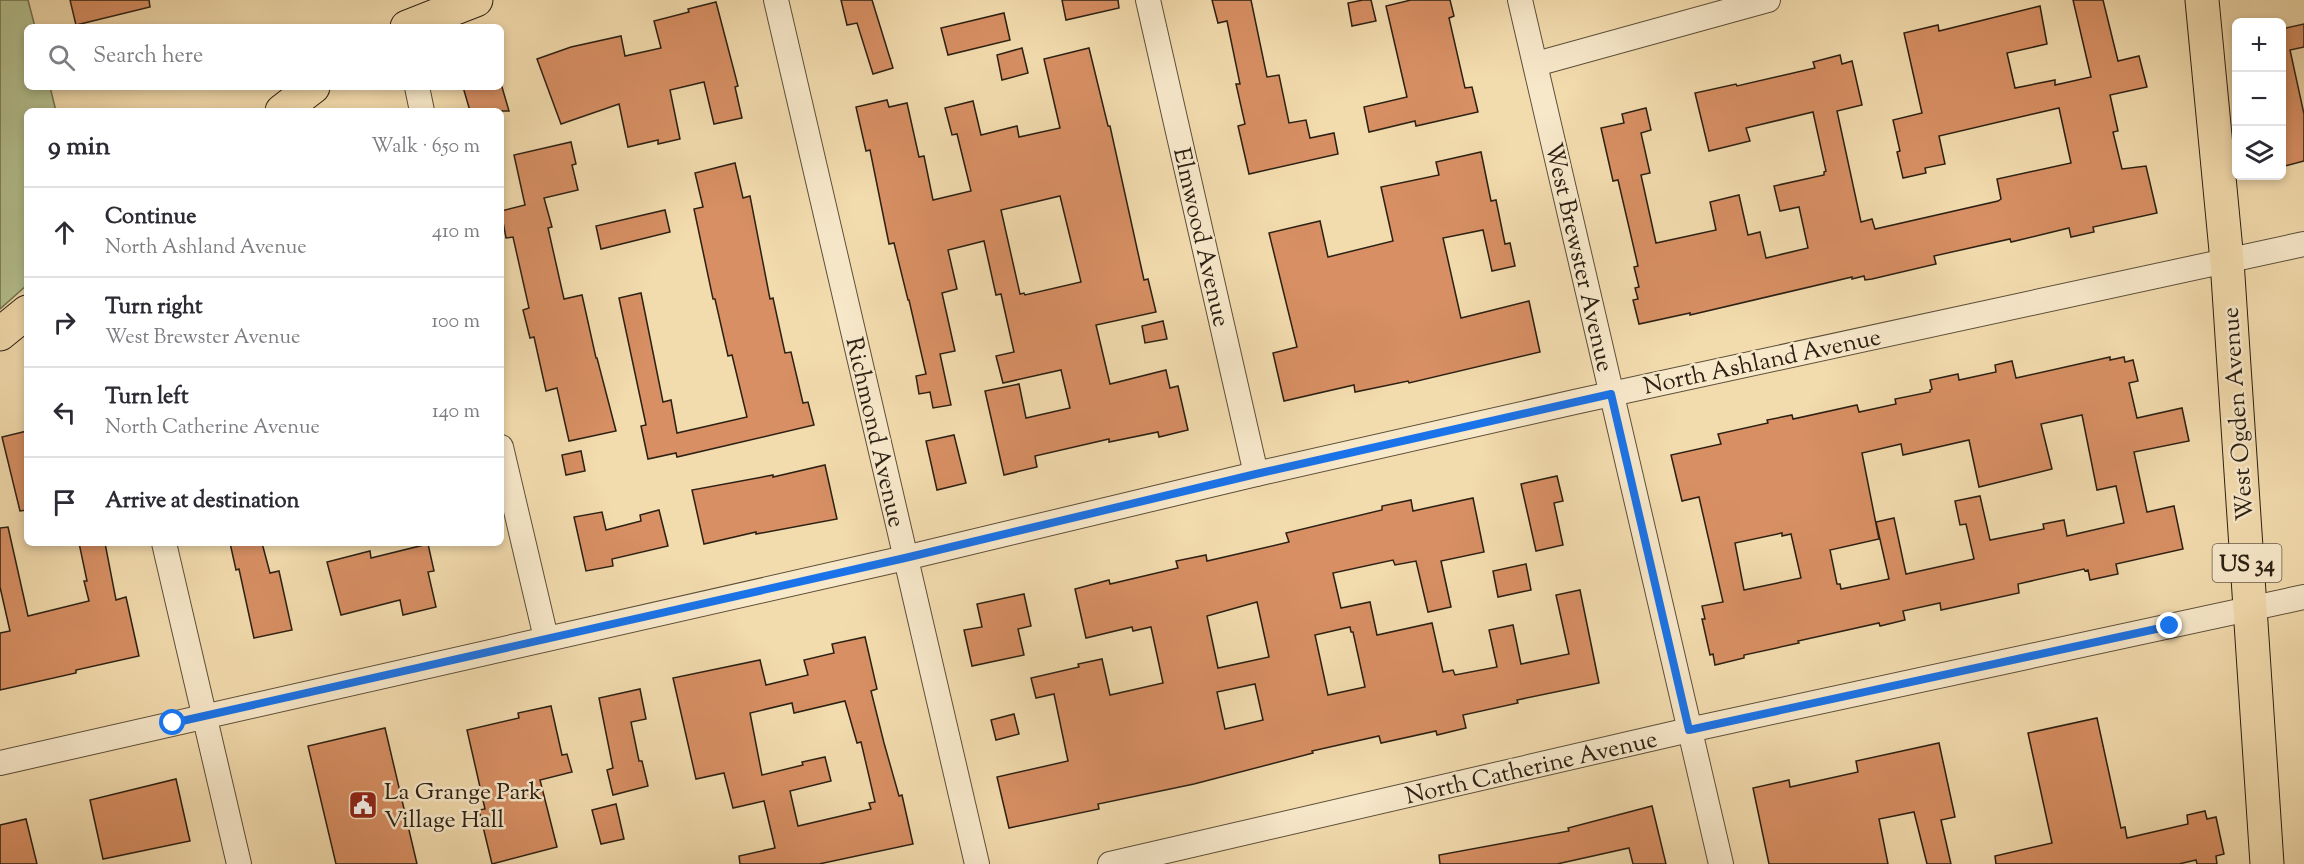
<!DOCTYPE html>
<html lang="en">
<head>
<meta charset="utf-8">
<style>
	:root { --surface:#fff; --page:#f2f2f3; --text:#2b2b33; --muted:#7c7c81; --line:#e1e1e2 }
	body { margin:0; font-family:"Sorts Mill Goudy",serif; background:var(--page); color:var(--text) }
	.controls { position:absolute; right:18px; top:18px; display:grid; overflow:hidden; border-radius:9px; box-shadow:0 3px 9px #0003 }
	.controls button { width:54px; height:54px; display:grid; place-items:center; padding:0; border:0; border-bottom:2px solid var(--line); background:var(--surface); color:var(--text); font:30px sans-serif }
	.stop { position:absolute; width:18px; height:18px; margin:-14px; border:4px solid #1a73e8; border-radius:50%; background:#fff }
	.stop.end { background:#1a73e8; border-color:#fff; box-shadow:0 2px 6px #0008 }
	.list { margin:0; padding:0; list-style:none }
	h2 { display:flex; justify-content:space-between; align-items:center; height:78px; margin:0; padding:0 24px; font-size:26px }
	h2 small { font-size:20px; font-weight:400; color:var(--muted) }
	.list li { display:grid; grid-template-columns:39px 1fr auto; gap:18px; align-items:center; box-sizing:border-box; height:90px; padding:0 24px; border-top:2px solid var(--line) }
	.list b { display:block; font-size:22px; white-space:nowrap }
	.list p { margin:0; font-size:20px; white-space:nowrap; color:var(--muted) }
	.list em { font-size:20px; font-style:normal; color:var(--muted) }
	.icon { flex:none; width:33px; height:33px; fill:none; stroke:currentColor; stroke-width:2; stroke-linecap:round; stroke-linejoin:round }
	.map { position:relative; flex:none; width:2304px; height:864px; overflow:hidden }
	.search { position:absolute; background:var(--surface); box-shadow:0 3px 9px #0003; left:24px; top:24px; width:480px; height:66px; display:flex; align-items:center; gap:15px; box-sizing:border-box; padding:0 21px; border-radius:9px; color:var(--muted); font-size:22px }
	.panel { position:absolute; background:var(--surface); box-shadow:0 3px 9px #0003; left:24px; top:108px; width:480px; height:438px; border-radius:9px }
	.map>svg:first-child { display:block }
	.green { fill:#b4c18f; stroke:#707051; stroke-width:1.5 }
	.building { fill:#d78f63; stroke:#2b2013; stroke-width:1.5; fill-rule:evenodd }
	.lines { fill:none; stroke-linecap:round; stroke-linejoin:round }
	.minor-casing { stroke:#5d4f3a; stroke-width:26 }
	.primary-casing { stroke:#2b2013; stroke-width:35 }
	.minor { stroke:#f7e8ca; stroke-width:24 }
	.primary { stroke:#f2dbad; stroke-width:33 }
	.route { stroke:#1a73e8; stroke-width:8 }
	.labels { text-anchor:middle; stroke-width:5; stroke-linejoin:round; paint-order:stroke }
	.shield { fill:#f7e8ca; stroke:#685c4a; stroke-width:1.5 }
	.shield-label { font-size:22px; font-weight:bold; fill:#2b2013 }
	.street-label { font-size:24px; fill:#2b2013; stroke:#f7e8ca }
	.poi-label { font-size:24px; fill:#2b2013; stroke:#f7e8ca; text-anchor:start }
</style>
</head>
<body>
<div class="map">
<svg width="2304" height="864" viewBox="0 0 2304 864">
	<rect width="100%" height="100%" fill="#f2dbad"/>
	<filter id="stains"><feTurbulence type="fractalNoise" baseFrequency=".00333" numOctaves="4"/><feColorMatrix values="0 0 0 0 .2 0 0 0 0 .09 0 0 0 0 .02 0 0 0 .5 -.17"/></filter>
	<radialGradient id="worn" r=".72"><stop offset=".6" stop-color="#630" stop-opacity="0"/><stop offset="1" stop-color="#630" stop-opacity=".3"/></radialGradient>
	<polygon class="green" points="0,0 28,0 35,27 27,27 27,87 50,87 56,111 27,111 27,285 0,309"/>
	<g class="building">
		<polygon points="70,0 149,0 150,7 76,25"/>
		<polygon points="841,0 872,0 893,68 873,74 857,23 847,25"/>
		<polygon points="1062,0 1118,0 1119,8 1066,20"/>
		<polygon points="1212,0 1251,0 1267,77 1279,75 1289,123 1306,120 1310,138 1334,133 1338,154 1249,174 1238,126 1245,124 1236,84 1240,84 1227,21 1218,23"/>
		<polygon points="1363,0 1371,0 1376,21 1352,26 1348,3"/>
		<polygon points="1411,0 1450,0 1454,16 1449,18 1465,88 1472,87 1478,112 1416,126 1415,121 1369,132 1364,107 1407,97 1386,6"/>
		<polygon points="2073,0 2103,0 2118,61 2139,56 2147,87 2110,95 2118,131 2113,132 2122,169 2146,166 2157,213 2093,227 2094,232 2071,237 2069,228 2011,242 2010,239 1934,256 1936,264 1872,279 1865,280 1864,276 1852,279 1852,277 1690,315 1690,313 1639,324 1633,300 1638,299 1635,288 1639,287 1634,267 1638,266 1618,180 1613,181 1601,128 1624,123 1622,114 1646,108 1651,130 1641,133 1650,173 1641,175 1656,243 1716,230 1710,202 1739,195 1748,235 1760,232 1766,258 1808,248 1799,207 1780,211 1774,186 1824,175 1824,172 1826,171 1813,112 1746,128 1750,141 1709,151 1695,93 1736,84 1737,86 1815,68 1813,62 1840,55 1842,64 1852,61 1862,105 1837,111 1861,222 1872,219 1875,229 1998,201 2001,199 1997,179 2071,163 2059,108 1939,136 1945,164 1925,168 1926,173 1903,178 1897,152 1900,151 1893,120 1922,113 1904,33 1938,25 1939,31 2040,6 2047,44 2007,53 2015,88 2055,80 2055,85 2091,77"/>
		<polygon points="716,2 738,86 735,87 742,118 714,124 704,82 670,90 680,139 658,144 658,140 628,147 619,104 561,124 537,59 571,47 621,36 625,56 661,48 654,21 689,12 688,9"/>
		<polygon points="1004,13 1010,40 948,55 941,28"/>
		<polygon points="2304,24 2304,47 2290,50 2304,114 2304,161 2285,166 2282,152 2282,29"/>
		<polygon points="1022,48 1028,73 1002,80 997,55"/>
		<path d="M1089,48L1108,126H1110L1144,280L1148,279L1156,312L1096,325L1110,384L1166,370L1170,388L1178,386L1188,430L1159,437L1158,432L1109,442V439L1035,456L1037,467L1004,475L985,391L1019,384L1026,418L1070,408L1061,370L1003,383L996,356L1014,352L1001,294L996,295L984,241L948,250L957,289L942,293L955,351L940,354L951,405L933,408L930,392L919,394L916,376L926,374L909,300H908L894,243L889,244L870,150L866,151L856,107L887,100L889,107L907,103L919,157L924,156L933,200L971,191L957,134L952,135L945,108L973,101L981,135L1017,126L1019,137L1060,128L1044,59ZM1060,196L1081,282L1025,295L1024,293L1020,294L1001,210Z"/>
		<polygon points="463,87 502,87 509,111 470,111"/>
		<polygon points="571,142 576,164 572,165 578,190 544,198 552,227 548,228 564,299 582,295 596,358 597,358 616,431 569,441 557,388 546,391 534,337 530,338 523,310 529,308 513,237 506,238 501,211 525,205 514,155"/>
		<polygon points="1481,152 1491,201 1496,200 1505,244 1510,243 1515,266 1492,271 1483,230 1443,238 1461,318 1529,301 1540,352 1409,383 1408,381 1355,392 1354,385 1284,401 1273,353 1297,347 1269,233 1320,221 1328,257 1393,241 1381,187 1439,175 1436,162"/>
		<polygon points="735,163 743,198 750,196 770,299 773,298 785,353 791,352 803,403 808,402 814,425 677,457 676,453 648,459 641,426 646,425 619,298 641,293 663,402 671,400 677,433 747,417 732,355 728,356 715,299 713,299 694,209 703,207 695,173"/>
		<polygon points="665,210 670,232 601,249 596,226"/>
		<polygon points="1163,321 1167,339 1145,343 1142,326"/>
		<path d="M2110,357V360L2124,357L2125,362L2133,360L2138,381L2129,383L2137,418L2182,408L2189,441L2134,452L2147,512L2174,506L2183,549L2116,564L2118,574L2090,580L2088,570L2085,571L2084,569L2018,584L2019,593L1941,610L1940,603L1903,611L1905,620L1880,626L1879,623L1798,641L1799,643L1744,655V658L1715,665L1713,654L1710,655L1702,619H1705L1702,606L1723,602L1699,497L1682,501L1671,455L1721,444L1718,434L1768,423L1767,420L1792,415L1793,419L1857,405L1859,412L1896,404L1895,399L1930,392V390L1932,389L1930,380L1958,374L1959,380L1996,372L1995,365L2012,361L2016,378ZM2082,415L2097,490L2116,486L2124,523L2067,536L2064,520L2043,524L2044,529L1990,540L1980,496L1955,501L1960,525L1966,524L1974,559L1906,574L1894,518L1876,522L1889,579L1841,589L1840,584H1837L1830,550L1879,539L1862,453L1901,444L1903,455L1969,440L1979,487L2052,469L2041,424ZM1782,533V536L1791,534L1801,578L1744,590L1735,543Z"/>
		<polygon points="27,431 27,510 20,511 2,437"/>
		<polygon points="954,435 966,483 937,490 926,441"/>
		<polygon points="581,451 585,471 566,475 562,455"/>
		<polygon points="825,465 837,519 756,534 756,532 704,544 692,490 773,475 773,477"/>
		<polygon points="1557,476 1563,501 1554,503 1563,545 1536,551 1521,484"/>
		<path d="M1473,498L1484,552L1441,561L1451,607L1428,612L1416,561L1395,565L1393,560L1333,573L1341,608L1370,602L1377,635L1432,623L1443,672L1453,670L1455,675L1497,667L1489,630L1513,625L1521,664L1569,654L1556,595L1580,590L1599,683L1517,700L1518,703L1463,715L1466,728L1437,735L1436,731L1381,743L1379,736L1312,751L1313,753L1194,784L1098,804L1099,809L1009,828L997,777L1068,761L1054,694L1036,698L1031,678L1079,667L1078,664L1102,659L1110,695L1163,683L1151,627L1133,631L1132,627L1086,638L1075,589L1109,580L1110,584L1178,568L1176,561L1206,555L1207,561L1289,542L1286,533L1382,510V506L1411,500L1413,511ZM1257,602L1269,657L1218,668L1207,616ZM1350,627L1351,632H1353L1365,687L1328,695L1315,635ZM1255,684L1263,720L1225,729L1217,692Z"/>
		<polygon points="659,510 668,546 612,559 613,566 586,571 574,517 602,512 606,530 641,521 640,515"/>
		<polygon points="8,527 28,616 89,601 84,581 87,581 79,543 105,543 116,600 126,597 139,656 76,670 76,673 0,690 0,633 10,631 0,587 0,528"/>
		<polygon points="230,543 262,543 270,573 279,571 292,630 254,638 239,569 236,570"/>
		<polygon points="428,544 434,571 428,572 436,607 403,615 400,600 341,615 327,562 370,551 371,558"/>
		<polygon points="1526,564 1531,590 1498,597 1493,571"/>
		<polygon points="1024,594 1031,626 1018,629 1024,655 972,666 964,630 982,627 977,604"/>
		<path d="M865,637L877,689L871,691L884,743L899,796L902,795L913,844L819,864H740L739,856L775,848L764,801L733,808L724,773L696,779L673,678L760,660L766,685L808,675L804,660L834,653L832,644ZM845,701L857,743L861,742L875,802L869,803L871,809L798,826L790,791L831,781L825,757L802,762L803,765L762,775L750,713L792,703L794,713Z"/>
		<polygon points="640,689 646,719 631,722 639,761 642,761 648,786 613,795 607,770 613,768 599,698"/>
		<polygon points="551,706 562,755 567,754 572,772 540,780 557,847 492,864 479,810 485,809 467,730 519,718 518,713"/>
		<polygon points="1014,714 1019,734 996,740 991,720"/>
		<polygon points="2097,718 2121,828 2125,827 2127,838 2188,824 2187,815 2205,811 2207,819 2216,817 2224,854 2216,856 2217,864 2197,864 2196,860 2179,864 1996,864 1995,856 2052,843 2028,733"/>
		<polygon points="385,728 417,864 336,864 308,746"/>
		<polygon points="1939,743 1955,817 1941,820 1951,864 1927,864 1914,812 1879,819 1888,864 1769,864 1753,788 1789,780 1790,787 1858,772 1856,761"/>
		<polygon points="176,779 190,841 103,859 90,800"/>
		<polygon points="616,804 624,839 601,844 592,810"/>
		<polygon points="1652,806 1666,864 1633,864 1629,848 1557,864 1440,864 1439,855 1569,831 1568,828"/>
		<polygon points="26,819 37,864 0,864 0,825"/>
	</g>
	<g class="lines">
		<g class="minor-casing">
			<g id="minor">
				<polyline points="776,0 977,864"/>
				<polyline points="1148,0 1256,474"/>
				<polyline points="1520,0 1721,864"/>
				<polyline points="1536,64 1768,0"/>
				<polyline points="417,87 422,111"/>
				<polyline points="501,447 546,638"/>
				<polyline points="164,543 239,864"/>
				<polyline points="0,763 905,558 1256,474 1579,401 2304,244"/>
				<polyline points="1110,864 1689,730 2304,597"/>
			</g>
		</g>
		<g class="primary-casing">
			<g id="primary">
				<polyline points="2202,0 2227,261 2267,864"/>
				<polyline points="407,27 476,0"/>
				<polyline points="282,111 313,87"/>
				<polyline points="0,334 27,312"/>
			</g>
		</g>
		<use href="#minor" class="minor"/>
		<use href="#primary" class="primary"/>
	</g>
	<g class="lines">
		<polyline class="route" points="173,723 905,558 1256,474 1611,394 1689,730 2170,626"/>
	</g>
	<defs>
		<g id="civic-square" transform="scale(1.5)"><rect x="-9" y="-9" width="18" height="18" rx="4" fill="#8f2418" stroke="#f7e8ca"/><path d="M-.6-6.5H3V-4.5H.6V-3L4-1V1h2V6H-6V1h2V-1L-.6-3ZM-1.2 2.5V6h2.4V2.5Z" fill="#fff"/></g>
	</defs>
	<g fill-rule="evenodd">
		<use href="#civic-square" x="363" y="805"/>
	</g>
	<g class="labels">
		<rect class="shield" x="2212.5" y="544" width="69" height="38" rx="4.5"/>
		<g class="shield-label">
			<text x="2247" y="571">US 34</text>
		</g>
		<g class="street-label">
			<text transform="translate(1202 237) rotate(77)" y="8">Elmwood Avenue</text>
			<text transform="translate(1580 257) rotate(77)" y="8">West Brewster Avenue</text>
			<text transform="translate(1762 361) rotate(-12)" y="8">North Ashland Avenue</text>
			<text transform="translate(2237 414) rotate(-94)" y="8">West Ogden Avenue</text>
			<text transform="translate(876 432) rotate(77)" y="8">Richmond Avenue</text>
			<text transform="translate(1531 767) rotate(-13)" y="8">North Catherine Avenue</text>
		</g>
		<g class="poi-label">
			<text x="384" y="799">La Grange Park<tspan x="384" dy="28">Village Hall</tspan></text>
		</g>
	</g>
	<rect width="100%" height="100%" filter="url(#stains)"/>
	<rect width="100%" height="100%" fill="url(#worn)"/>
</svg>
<div class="controls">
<button>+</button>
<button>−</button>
<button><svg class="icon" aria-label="layers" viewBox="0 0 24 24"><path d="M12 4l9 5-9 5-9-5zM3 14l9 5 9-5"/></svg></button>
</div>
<div class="stop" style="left:173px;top:723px"></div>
<div class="stop end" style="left:2170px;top:626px"></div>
<div class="search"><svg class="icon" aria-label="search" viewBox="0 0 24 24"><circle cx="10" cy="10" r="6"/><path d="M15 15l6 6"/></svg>Search here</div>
<section class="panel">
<h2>9 min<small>Walk · 650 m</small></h2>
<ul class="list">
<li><svg class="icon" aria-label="ahead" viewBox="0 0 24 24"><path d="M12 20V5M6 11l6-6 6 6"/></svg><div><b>Continue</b><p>North Ashland Avenue</p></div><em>410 m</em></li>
<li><svg class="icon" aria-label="right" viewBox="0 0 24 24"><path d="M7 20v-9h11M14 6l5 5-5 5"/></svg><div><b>Turn right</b><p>West Brewster Avenue</p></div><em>100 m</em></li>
<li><svg class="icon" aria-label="left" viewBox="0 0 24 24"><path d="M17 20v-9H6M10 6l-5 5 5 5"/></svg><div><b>Turn left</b><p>North Catherine Avenue</p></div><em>140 m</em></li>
<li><svg class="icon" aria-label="arrive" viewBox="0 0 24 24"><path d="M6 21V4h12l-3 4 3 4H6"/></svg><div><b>Arrive at destination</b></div></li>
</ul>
</section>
</div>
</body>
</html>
